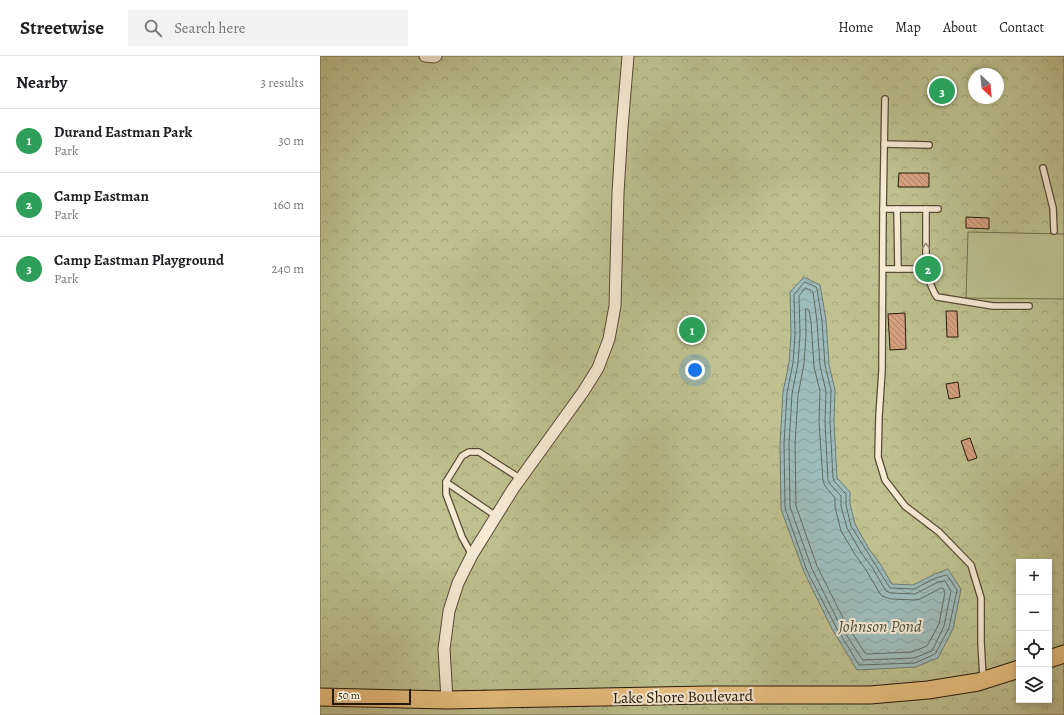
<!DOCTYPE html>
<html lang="en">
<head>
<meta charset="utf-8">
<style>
	:root { --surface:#fff; --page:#f2f2f2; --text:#202124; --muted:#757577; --line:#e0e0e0; --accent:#8f2418 }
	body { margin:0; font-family:Alegreya,serif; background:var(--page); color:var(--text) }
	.controls { position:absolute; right:12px; bottom:12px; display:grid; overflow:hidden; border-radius:0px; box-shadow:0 2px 6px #0003 }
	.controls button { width:36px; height:36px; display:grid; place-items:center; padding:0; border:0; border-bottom:1px solid var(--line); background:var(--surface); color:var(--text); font:20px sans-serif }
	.compass { position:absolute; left:648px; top:12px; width:36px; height:36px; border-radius:50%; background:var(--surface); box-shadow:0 2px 6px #0003; rotate:154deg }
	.scale { position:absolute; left:12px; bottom:10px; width:79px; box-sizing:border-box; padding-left:4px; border:2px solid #241809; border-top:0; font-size:11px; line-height:14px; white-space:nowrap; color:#241809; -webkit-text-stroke:3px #f8ecd7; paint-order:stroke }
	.you { position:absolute; left:375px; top:314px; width:14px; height:14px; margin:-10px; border:3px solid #fff; border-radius:50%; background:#1a73e8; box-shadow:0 0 0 6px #1a73e833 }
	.badge { display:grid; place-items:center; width:26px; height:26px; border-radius:50%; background:var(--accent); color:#fff; font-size:13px; font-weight:700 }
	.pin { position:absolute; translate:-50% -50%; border:2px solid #fff; box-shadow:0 1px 4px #0006 }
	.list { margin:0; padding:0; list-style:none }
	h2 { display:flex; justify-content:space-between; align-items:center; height:52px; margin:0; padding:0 16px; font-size:17px }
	h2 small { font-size:13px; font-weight:400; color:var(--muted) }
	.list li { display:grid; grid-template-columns:26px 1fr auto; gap:12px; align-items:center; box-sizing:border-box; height:64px; padding:0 16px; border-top:1px solid var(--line) }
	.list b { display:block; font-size:15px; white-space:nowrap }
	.list p { margin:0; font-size:13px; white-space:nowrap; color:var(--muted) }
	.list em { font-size:13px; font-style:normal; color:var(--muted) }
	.icon { flex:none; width:22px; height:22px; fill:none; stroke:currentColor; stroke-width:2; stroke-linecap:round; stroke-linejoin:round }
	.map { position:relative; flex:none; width:744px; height:659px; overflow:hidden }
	header { display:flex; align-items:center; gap:24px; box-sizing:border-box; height:56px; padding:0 20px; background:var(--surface); border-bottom:1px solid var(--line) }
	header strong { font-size:19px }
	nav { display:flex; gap:22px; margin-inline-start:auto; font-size:14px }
	.search { width:280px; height:36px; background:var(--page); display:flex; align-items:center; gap:10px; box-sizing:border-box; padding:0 14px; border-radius:0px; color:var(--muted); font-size:15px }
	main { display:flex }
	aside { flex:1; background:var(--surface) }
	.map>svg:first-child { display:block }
	.park { fill:url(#park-crowns); stroke:#726d4c; fill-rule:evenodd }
	.garden { fill:#bfc290; stroke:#726d4c }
	.water { fill:url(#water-waves); stroke:#6d7a74 }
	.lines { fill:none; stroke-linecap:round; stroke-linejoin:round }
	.shore { stroke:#616a62; stroke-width:1 }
	.building { fill:url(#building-back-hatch); stroke:#241809 }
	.lane-casing { stroke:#584a37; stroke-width:8 }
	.street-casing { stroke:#584a37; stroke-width:13 }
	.primary-casing { stroke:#241809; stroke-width:19 }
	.lane { stroke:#f8ecd7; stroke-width:5.5 }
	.street { stroke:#f8ecd7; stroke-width:11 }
	.primary { stroke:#eac181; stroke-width:17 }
	.oneway { stroke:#998d7a }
	.labels { text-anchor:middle; stroke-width:4; stroke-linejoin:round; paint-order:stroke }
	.street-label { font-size:16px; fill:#241809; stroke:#f8ecd7 }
	.water-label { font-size:17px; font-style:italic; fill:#4f5147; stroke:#f8ecd7 }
</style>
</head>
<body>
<header>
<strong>Streetwise</strong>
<div class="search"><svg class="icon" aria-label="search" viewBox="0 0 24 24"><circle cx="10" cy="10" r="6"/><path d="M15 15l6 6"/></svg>Search here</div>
<nav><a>Home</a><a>Map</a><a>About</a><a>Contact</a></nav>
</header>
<main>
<aside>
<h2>Nearby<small>3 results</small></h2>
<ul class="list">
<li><span class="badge" style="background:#2e9e5b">1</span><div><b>Durand Eastman Park</b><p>Park</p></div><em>30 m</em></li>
<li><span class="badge" style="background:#2e9e5b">2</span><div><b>Camp Eastman</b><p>Park</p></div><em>160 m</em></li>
<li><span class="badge" style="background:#2e9e5b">3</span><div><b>Camp Eastman Playground</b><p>Park</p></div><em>240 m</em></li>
</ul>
</aside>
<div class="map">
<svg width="744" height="659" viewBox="0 0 744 659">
	<defs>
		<pattern id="park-crowns" width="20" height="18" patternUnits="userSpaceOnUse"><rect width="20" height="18" fill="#bfc290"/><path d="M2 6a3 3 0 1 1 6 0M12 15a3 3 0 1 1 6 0" fill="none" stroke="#a4a67b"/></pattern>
		<pattern id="water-waves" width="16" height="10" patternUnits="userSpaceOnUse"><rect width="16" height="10" fill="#9ebcbb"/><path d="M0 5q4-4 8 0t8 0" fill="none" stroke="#88a19f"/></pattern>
		<pattern id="building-back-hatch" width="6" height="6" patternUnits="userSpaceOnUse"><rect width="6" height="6" fill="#d7a180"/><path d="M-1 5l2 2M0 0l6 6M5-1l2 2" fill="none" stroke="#ae8267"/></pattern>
	</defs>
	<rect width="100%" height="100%" fill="#f4e2c2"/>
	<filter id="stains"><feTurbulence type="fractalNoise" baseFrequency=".005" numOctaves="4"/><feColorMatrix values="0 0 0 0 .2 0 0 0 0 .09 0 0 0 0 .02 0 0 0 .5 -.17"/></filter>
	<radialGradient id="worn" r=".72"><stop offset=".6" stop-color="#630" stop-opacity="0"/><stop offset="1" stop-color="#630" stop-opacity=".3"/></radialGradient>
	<path class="park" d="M0,0H744V659H0ZM654,18H678V42H654ZM699,506H729V644H699Z"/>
	<polygon class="garden" points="648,176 744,178 744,243 646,242"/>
	<polygon class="water" points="484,221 500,229 506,264 509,309 515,334 514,366 517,422 530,436 530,448 535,468 549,493 559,506 572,528 593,529 615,518 628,513 641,533 633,573 618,602 596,611 537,614 512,573 484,516 461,453 460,388 463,336 469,307 471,279 470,236"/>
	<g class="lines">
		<g class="shore">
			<polygon points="485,226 496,231 497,233 502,265 505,309 511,334 510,366 513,422 514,425 526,438 526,449 531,470 570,532 594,533 616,522 626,519 627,519 637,534 629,572 615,598 595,607 539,609 516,571 487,515 465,452 464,388 467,337 473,307 475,279 474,239"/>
			<polygon points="486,232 492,235 493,236 497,265 500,310 506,335 505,366 508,424 510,428 521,440 521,450 527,472 542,498 552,511 566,535 571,537 595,538 618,526 624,525 625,525 631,535 624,570 612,595 594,602 543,604 542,603 520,569 492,513 470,451 469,388 472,338 478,307 480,279 479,240"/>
			<polygon points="486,253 488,253 489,254 491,266 494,311 500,335 499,366 503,425 505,430 515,442 515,451 521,475 536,500 546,514 559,536 562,540 571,543 595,544 600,543 621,532 623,532 625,536 619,568 607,590 592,596 547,598 545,597 525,566 497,510 476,450 475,388 478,339 484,308 486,279"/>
		</g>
	</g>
	<g class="building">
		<polygon points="579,117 609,117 609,131 578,131"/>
		<polygon points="646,161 669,162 669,173 646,172"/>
		<polygon points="626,255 637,255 638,281 627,281"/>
		<polygon points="585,257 586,293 570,294 568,258"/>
		<polygon points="638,326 640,341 629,343 626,328"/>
		<polygon points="650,382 657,402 648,405 641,385"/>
	</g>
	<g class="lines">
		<g class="lane-casing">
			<g id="lane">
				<polyline points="565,43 563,153 562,315 559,360 558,401 565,424 585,450 619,476 651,509 661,542 661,586 663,622"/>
				<polyline points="564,88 609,89"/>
				<polyline points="723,112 733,152 734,175"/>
				<polyline points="563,153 618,153"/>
				<polyline points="577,153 578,213"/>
				<polyline points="563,213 606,213 606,153"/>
				<path d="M606,213C609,223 611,233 617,241L673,250H709"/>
				<polyline points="126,426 176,460"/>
				<polyline points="152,499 142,481 126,438 126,426 142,400 149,396 159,396 201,423"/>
			</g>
		</g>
		<g class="street-casing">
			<g id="street">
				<polyline points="105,0 114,1 116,0"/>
				<polyline points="127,644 124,593 129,555 138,527 152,499 193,433 263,336 278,312 289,283 295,250 298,137 302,72 308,0"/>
			</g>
		</g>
		<g class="primary-casing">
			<g id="primary">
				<polyline points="729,603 744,598"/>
				<polyline points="0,641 127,644 388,639 550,639 608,634 658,626 699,613"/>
			</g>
		</g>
		<use href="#lane" class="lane"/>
		<use href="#street" class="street"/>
		<use href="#primary" class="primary"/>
	</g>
	<defs><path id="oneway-chevron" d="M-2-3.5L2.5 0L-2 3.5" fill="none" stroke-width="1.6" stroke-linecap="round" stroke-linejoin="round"/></defs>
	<use class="oneway" href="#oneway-chevron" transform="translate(606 190) rotate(-90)"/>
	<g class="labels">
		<g class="street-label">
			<text transform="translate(363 640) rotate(-1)" y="6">Lake Shore Boulevard</text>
		</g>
		<g class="water-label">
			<text x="560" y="576">Johnson Pond</text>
		</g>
	</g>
	<rect width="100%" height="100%" filter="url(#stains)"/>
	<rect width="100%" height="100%" fill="url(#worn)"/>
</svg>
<div class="controls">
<button>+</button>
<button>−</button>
<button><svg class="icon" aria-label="locate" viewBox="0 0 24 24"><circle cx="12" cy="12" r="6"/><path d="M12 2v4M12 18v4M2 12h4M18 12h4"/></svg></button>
<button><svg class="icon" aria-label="layers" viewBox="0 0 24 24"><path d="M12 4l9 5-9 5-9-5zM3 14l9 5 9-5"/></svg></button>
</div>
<svg class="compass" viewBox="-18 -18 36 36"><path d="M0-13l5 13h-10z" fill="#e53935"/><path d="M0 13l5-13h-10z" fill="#757577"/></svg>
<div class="scale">50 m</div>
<div class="you"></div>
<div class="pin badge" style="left:372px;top:274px;background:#2e9e5b">1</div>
<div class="pin badge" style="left:608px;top:213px;background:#2e9e5b">2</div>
<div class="pin badge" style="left:622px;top:35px;background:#2e9e5b">3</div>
</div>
</main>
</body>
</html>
